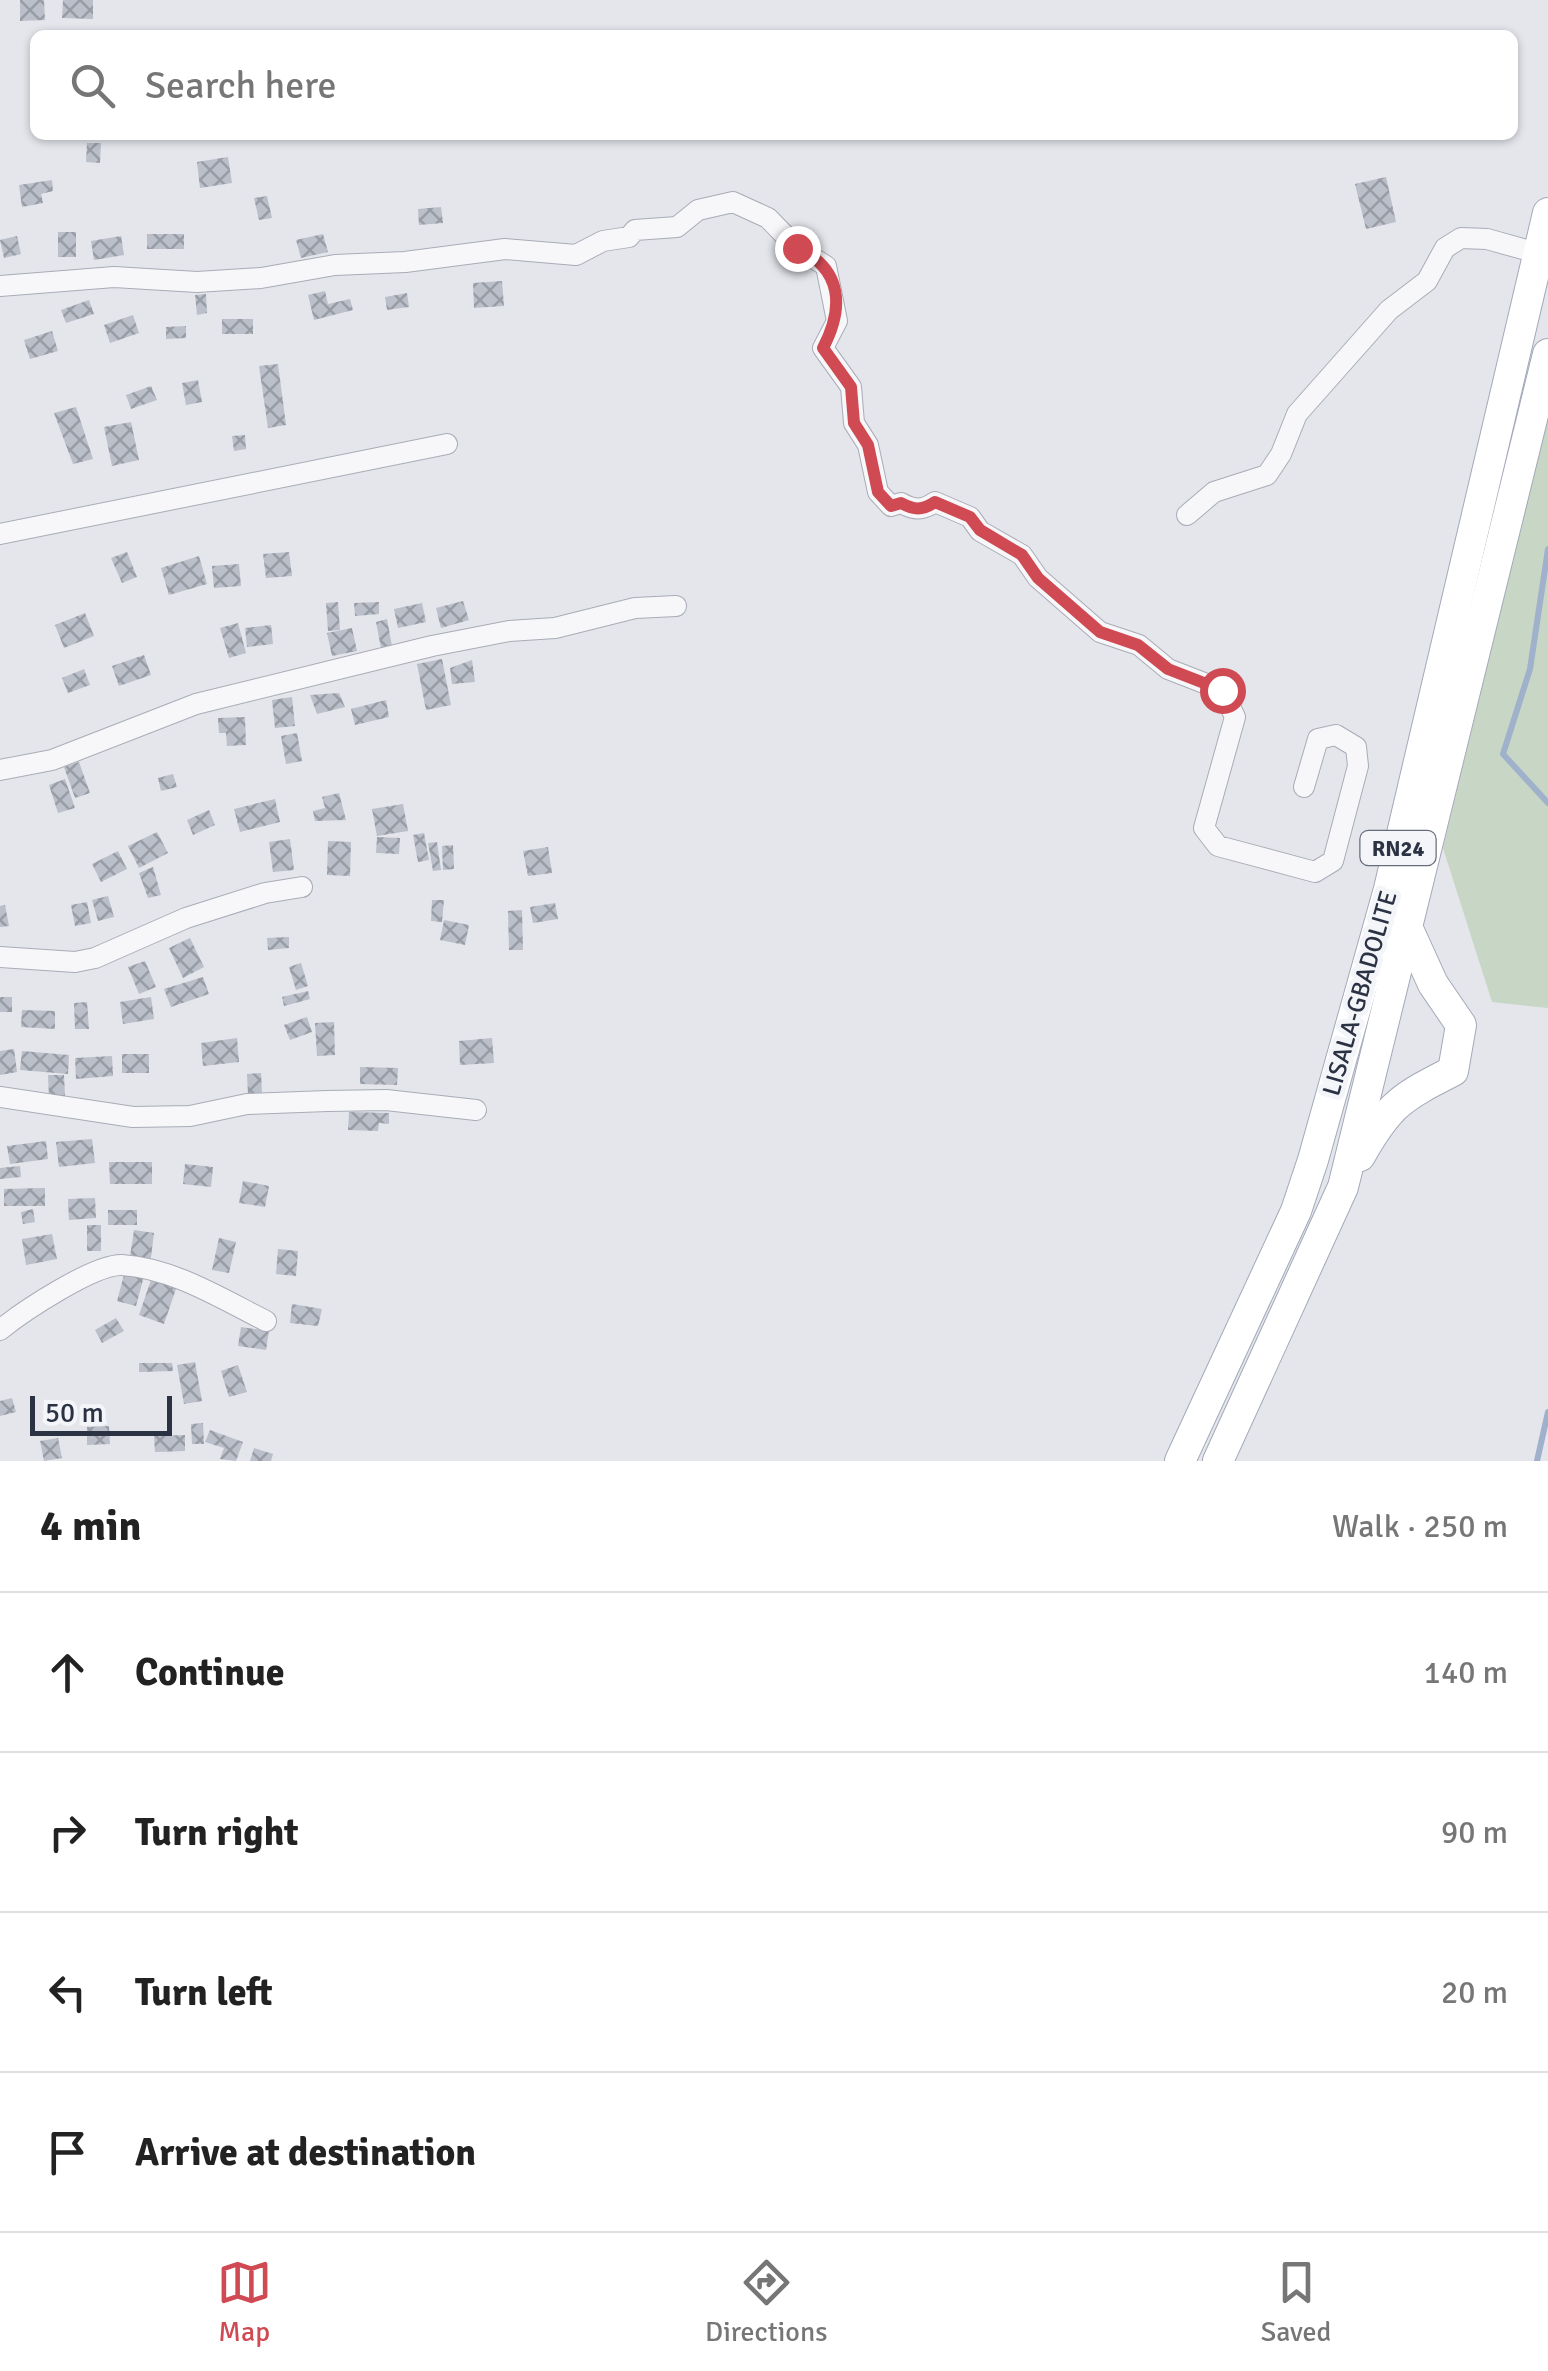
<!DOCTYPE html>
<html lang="en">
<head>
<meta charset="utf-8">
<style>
	:root { --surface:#fff; --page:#f2f2f2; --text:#222; --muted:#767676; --line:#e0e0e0; --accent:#d04a53 }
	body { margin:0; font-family:Signika,sans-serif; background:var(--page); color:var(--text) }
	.scale { position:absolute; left:30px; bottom:25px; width:142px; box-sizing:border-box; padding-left:10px; border:5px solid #2b3244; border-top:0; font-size:28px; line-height:35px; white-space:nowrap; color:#2b3244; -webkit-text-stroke:8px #f4f5f9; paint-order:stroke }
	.stop { position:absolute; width:30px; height:30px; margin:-22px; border:8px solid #d04a53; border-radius:50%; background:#fff }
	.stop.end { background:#d04a53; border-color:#fff; box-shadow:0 2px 10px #0008 }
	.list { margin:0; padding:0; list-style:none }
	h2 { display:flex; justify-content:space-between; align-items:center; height:130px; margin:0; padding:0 40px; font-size:42px }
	h2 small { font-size:32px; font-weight:400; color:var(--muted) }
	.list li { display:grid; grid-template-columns:65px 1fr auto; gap:30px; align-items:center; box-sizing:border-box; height:160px; padding:0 40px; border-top:2px solid var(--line) }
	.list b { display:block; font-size:38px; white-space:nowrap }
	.list em { font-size:32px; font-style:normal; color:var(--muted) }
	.icon { flex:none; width:55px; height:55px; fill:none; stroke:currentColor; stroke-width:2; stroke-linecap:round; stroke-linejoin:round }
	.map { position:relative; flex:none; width:1548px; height:1461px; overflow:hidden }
	.search { position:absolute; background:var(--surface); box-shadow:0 2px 8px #0004; left:30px; right:30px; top:30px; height:110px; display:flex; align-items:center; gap:25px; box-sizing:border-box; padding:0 35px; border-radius:15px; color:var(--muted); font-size:38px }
	.sheet { height:770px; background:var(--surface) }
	nav { display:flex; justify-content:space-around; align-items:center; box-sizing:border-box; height:140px; border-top:2px solid var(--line); background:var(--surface); font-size:28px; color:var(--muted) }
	nav a { display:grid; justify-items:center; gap:5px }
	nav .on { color:var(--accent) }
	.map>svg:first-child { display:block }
	.green { fill:#c8d6c5 }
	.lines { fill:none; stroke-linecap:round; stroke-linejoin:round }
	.stream { stroke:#9fb1cb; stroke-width:6 }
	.building { fill:url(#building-cross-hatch) }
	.street-casing { stroke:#a9acb6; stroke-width:22 }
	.primary-casing { stroke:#a3a9b8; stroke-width:32 }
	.street { stroke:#f7f7fa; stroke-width:20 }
	.primary { stroke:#fff; stroke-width:30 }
	.route { stroke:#d04a53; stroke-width:12 }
	.labels { text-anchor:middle; stroke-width:10; stroke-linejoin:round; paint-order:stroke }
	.shield { fill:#f4f5f9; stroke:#676c7a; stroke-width:2.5 }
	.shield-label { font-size:22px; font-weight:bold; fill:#2b3244 }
	.street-label { font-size:25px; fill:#2b3244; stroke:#f4f5f9 }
</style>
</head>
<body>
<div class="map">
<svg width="1548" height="1461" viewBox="0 0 1548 1461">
	<defs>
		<pattern id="building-cross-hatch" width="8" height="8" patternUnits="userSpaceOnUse" patternTransform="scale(2.5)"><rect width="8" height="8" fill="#bbbfc9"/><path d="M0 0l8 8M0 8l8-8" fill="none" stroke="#989ca5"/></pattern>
	</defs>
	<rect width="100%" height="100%" fill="#e4e6ec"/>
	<polygon class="green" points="1548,414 1548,1008 1492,1002 1443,848"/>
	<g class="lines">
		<g class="stream">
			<polyline points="1548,549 1530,669 1503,754 1548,803"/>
			<polyline points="1537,1461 1548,1412"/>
		</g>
	</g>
	<g class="building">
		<polygon points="20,0 44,0 45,20 20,21"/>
		<polygon points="63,0 93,0 93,19 62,18"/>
		<polygon points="87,143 101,143 100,163 86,162"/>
		<polygon points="228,157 232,183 200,188 197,162"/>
		<polygon points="1386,177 1396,222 1366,229 1355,184"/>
		<polygon points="52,180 53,191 41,194 43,203 22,207 19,185"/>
		<polygon points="267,196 272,218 259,220 254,198"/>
		<polygon points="441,207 443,223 419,225 418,209"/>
		<rect x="58" y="232" width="18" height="25"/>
		<rect x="147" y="234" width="37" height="15"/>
		<polygon points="323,234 328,252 301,258 296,240"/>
		<polygon points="17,236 21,254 4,258 0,240"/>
		<polygon points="121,236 124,255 94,260 91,241"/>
		<polygon points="502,281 504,306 474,308 473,283"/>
		<polygon points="325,291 328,304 350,299 353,310 314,320 308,295"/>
		<polygon points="407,293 409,307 387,310 385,297"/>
		<polygon points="206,294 207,313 197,315 195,295"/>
		<polygon points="89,300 94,314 66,323 61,310"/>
		<polygon points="133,315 139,333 110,343 104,325"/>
		<rect x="222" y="319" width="31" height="15"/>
		<polygon points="186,326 186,338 166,339 166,327"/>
		<polygon points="52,331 58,351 30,359 24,340"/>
		<polygon points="278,364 286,425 268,428 259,366"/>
		<polygon points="198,380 202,402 186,405 182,383"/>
		<polygon points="151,386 157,400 131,409 126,395"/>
		<polygon points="76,407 93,459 73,464 54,413"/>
		<polygon points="131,422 139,460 112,466 104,427"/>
		<polygon points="245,435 246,449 234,451 232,436"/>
		<polygon points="127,552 137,577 122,583 111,558"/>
		<polygon points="289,552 292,576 266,578 263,554"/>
		<polygon points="199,556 207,584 169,595 161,568"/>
		<polygon points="239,564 241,586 214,588 212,566"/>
		<polygon points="463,601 469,620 441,628 436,608"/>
		<polygon points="338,602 340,630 328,631 326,603"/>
		<polygon points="379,602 379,614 355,616 354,603"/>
		<polygon points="422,603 426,622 398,628 394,609"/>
		<polygon points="85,613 94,636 64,648 55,625"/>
		<polygon points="387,619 392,646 381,648 376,622"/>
		<polygon points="238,623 246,653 229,658 220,628"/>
		<polygon points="271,625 273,644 247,647 245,628"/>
		<polygon points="352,628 357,651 332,656 327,633"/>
		<polygon points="144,655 151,675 119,686 112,666"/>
		<polygon points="442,659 451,705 426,710 417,664"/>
		<polygon points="472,660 475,682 452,684 450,668"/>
		<polygon points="84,669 90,685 68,693 62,678"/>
		<polygon points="339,693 345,707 317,714 310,695"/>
		<polygon points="292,697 295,726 275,728 272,700"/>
		<polygon points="386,700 389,717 355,725 351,709"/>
		<polygon points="245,717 246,745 227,746 226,733 219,733 218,718"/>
		<polygon points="297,733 302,761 286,764 281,736"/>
		<polygon points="79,762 90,793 75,798 64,767"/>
		<polygon points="173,774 177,787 161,791 158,778"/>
		<polygon points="65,779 75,808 58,813 49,785"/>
		<polygon points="339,793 346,820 315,821 313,811 325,808 322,797"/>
		<polygon points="275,799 280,822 240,832 234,809"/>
		<polygon points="403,804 408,831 377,836 372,809"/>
		<polygon points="209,810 215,825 193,835 187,820"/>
		<polygon points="157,832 168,853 139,868 128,846"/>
		<polygon points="424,833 429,860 418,862 413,835"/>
		<polygon points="377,837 400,838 399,854 376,853"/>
		<polygon points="290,839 294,870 273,872 269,842"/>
		<polygon points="328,841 351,842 350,876 327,875"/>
		<polygon points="437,842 441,870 433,871 428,843"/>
		<polygon points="453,845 454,869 443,870 442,846"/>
		<polygon points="548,847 552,873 528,876 523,851"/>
		<polygon points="118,851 127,869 101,882 92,864"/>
		<polygon points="153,867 161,895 148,898 139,873"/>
		<polygon points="108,896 114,917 98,921 92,900"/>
		<polygon points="432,900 444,900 442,922 431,921"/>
		<polygon points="87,902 91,923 75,926 71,905"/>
		<polygon points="555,903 558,919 533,923 530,907"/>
		<polygon points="5,905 9,926 0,927 0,906"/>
		<polygon points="522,910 523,950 509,950 508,911"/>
		<polygon points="444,920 469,925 465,945 440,940"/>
		<polygon points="289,937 289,948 268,950 267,938"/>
		<polygon points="190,938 204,967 183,978 169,948"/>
		<polygon points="145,961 156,987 139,994 128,967"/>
		<polygon points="301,963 308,986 296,990 289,967"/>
		<polygon points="203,977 209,994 171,1007 164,989"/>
		<polygon points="308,991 310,999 284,1006 282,997"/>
		<rect x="0" y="997" width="12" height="15"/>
		<polygon points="151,997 154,1019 123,1024 120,1002"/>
		<polygon points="87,1002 89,1029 75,1029 74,1003"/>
		<polygon points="22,1010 55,1011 55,1029 21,1027"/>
		<polygon points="307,1017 312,1032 290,1040 284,1025"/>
		<polygon points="334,1022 335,1055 317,1056 315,1023"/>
		<polygon points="237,1038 239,1062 203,1066 201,1043"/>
		<polygon points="492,1038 494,1063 460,1065 459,1041"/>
		<polygon points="14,1049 17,1072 0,1075 0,1051"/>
		<polygon points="22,1051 69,1055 68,1074 20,1070"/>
		<rect x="122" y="1054" width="27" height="19"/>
		<polygon points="112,1056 113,1076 76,1079 75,1058"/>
		<polygon points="360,1067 398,1068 397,1085 360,1084"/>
		<polygon points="261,1073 262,1094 248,1095 247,1074"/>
		<polygon points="48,1075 64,1075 65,1096 49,1097"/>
		<polygon points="349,1112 389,1113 389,1124 379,1123 378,1131 348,1130"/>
		<polygon points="92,1139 95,1163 59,1167 56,1142"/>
		<polygon points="46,1141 48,1159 10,1164 7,1146"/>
		<polygon points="109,1162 152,1162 152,1184 110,1184"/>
		<polygon points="185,1164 213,1167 211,1187 183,1184"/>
		<polygon points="20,1166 21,1177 0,1179 0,1168"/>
		<polygon points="243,1181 269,1186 265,1207 239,1203"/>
		<polygon points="45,1188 45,1206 4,1206 4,1189"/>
		<polygon points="95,1198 96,1218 69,1220 68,1199"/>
		<polygon points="33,1209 35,1222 23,1224 21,1212"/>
		<rect x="108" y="1210" width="29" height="15"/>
		<rect x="87" y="1225" width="14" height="26"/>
		<polygon points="134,1230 154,1233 150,1265 129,1263"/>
		<polygon points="52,1234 57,1259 26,1265 22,1239"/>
		<polygon points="219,1238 236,1242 229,1273 212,1270"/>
		<polygon points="278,1249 298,1251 296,1276 276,1274"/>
		<polygon points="125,1271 144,1276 136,1306 117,1301"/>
		<polygon points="152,1277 177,1286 164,1324 139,1315"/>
		<polygon points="292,1304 322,1309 318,1326 290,1323"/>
		<polygon points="116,1318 124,1331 102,1343 95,1330"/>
		<polygon points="241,1327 269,1331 266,1350 238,1346"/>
		<polygon points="195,1362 202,1401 184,1404 177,1365"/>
		<polygon points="139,1363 172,1363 173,1371 139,1372"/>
		<polygon points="238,1365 247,1392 229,1397 221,1371"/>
		<polygon points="12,1398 16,1412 0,1416 0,1401"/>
		<polygon points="203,1423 204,1444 192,1444 191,1424"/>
		<polygon points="109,1426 110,1444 87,1445 87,1427"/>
		<polygon points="210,1430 243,1442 236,1461 220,1459 224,1448 205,1442"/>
		<polygon points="185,1435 185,1451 155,1452 154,1436"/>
		<polygon points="58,1438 62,1458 44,1461 40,1441"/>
		<polygon points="254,1448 273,1454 271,1461 250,1461"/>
	</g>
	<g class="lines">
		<g class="street-casing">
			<g id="street">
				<path d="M0,286L114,277L197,282L261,278L335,265L405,262L505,249L576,255L603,241L629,237L635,230L677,227L698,210L733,202L768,218L797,248L826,266L837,321L823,348L851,387L854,423L868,445L878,492L891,506L901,503C914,510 922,511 935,502L970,517L980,531L1022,555L1038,578L1100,632L1139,645L1168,669L1222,690L1235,717L1204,828L1218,846L1315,872L1333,861L1358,766L1356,747L1336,735L1318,739L1304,787"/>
				<polyline points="1187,515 1214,492 1267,475 1281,454 1297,414 1389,310 1427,281 1445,248 1461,238 1487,239 1537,253"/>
				<polyline points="0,534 447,444"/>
				<polyline points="0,770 52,760 196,704 432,646 509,631 555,628 635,608 676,606"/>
				<polyline points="0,957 75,962 95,958 186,918 265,893 302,887"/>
				<polyline points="0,1097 133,1117 190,1116 247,1104 327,1101 386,1100 476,1110"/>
				<path d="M0,1330C22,1312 94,1264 122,1265C173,1268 222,1299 266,1321"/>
			</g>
		</g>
		<g class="primary-casing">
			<g id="primary">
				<path d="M1360,1156C1389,1104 1402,1097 1453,1071L1461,1025L1433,984L1408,929"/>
				<polyline points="1180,1461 1296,1211 1313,1160 1389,889 1548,213"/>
				<polyline points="1218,1461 1343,1187 1548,354"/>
			</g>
		</g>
		<use href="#street" class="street"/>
		<use href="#primary" class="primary"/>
	</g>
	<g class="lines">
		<path class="route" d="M797,248C843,269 844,308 823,348L851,387L854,423L868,445L878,492L891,506L901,503C914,510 922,511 935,502L970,517L980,530L1022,555L1038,578L1100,632L1138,645L1168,669L1222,690"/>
	</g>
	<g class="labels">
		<rect class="shield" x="1360.5" y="831" width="75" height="34" rx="8"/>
		<g class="shield-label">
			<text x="1398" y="856">RN24</text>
		</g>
		<g class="street-label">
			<text transform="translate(1359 993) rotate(-74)" y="9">LISALA-GBADOLITE</text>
		</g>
	</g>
</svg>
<div class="scale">50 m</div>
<div class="stop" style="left:1222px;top:690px"></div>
<div class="stop end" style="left:797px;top:248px"></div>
<div class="search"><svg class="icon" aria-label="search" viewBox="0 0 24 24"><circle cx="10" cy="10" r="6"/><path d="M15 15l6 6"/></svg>Search here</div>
</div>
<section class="sheet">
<h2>4 min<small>Walk · 250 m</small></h2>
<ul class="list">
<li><svg class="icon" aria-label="ahead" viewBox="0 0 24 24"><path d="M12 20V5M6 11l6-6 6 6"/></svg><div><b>Continue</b></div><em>140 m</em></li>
<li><svg class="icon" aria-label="right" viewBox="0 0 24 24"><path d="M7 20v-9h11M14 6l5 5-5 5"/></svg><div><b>Turn right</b></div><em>90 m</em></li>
<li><svg class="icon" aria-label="left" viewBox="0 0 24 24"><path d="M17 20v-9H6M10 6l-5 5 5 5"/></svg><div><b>Turn left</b></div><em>20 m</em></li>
<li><svg class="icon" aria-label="arrive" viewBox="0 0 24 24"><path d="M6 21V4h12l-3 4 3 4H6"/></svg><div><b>Arrive at destination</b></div></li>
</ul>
</section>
<nav>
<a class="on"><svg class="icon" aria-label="map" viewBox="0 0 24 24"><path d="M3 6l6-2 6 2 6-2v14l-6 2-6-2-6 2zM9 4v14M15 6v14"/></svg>Map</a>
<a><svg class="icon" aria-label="directions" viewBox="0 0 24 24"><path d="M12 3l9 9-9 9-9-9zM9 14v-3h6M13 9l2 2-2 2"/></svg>Directions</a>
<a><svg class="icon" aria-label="saved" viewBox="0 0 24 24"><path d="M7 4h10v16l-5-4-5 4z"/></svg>Saved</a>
</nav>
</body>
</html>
